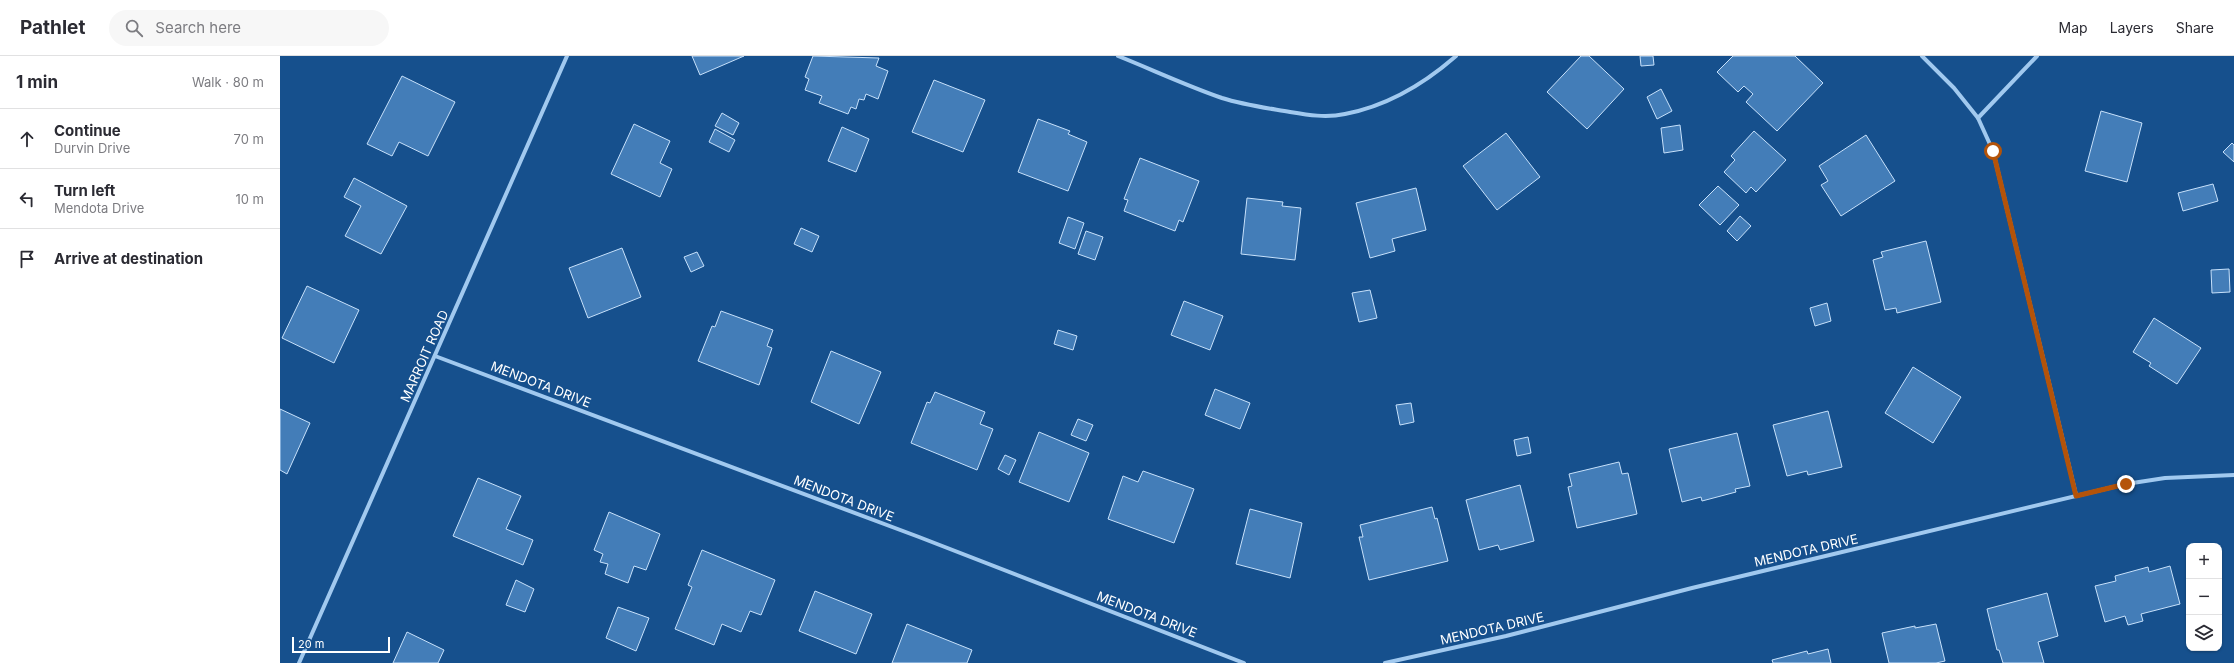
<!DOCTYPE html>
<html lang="en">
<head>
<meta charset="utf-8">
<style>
	:root { --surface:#fff; --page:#f7f7f7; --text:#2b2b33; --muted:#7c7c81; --line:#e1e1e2 }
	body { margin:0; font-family:Inter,sans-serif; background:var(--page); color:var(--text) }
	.controls { position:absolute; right:12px; bottom:12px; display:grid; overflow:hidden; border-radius:8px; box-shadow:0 1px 3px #0004 }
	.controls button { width:36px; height:36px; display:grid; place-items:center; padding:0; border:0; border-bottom:1px solid var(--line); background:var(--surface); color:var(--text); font:20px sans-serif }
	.scale { position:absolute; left:12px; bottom:10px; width:98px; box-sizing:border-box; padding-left:4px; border:2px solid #fff; border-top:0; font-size:11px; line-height:14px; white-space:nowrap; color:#fff; -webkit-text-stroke:3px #16508d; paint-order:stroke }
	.stop { position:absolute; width:12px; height:12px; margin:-9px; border:3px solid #b45309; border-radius:50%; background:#fff }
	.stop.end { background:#b45309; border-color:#fff; box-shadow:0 1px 4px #0008 }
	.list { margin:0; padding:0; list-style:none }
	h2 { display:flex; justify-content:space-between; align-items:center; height:52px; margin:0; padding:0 16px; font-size:17px }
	h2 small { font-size:13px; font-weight:400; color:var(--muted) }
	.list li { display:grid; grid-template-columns:26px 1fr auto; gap:12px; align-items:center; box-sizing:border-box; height:60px; padding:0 16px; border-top:1px solid var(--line) }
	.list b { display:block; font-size:15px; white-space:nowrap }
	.list p { margin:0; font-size:13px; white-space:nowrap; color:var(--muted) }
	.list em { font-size:13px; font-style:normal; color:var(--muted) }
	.icon { flex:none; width:22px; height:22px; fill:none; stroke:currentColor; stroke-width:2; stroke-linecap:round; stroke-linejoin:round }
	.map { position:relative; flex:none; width:1954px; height:607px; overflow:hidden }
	header { display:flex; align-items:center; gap:24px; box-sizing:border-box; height:56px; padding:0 20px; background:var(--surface); border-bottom:1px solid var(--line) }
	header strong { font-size:19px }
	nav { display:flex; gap:22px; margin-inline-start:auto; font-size:14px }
	.search { width:280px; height:36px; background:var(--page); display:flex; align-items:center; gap:10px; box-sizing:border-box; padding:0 14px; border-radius:22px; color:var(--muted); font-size:15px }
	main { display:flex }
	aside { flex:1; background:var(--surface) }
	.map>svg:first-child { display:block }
	.building { fill:#437db8; stroke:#c7e1fb }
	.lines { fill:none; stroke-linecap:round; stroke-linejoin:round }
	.street { stroke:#a1c9ef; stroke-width:4 }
	.route { stroke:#b45309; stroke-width:5 }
	.labels { text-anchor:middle; stroke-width:3; stroke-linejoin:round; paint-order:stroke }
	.street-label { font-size:13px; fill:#fff; stroke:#16508d }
</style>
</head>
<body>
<header>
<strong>Pathlet</strong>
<div class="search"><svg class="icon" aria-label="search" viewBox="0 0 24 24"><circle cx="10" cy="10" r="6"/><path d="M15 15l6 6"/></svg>Search here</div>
<nav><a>Map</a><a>Layers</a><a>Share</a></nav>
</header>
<main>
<aside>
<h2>1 min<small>Walk · 80 m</small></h2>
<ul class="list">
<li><svg class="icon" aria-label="ahead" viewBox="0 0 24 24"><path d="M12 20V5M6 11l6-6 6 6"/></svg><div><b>Continue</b><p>Durvin Drive</p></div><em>70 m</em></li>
<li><svg class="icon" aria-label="left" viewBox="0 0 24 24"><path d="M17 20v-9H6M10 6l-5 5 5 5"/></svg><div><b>Turn left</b><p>Mendota Drive</p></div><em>10 m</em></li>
<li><svg class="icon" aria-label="arrive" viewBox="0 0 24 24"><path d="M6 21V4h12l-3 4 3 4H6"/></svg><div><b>Arrive at destination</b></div></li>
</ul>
</aside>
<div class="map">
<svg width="1954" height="607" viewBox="0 0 1954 607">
	<rect width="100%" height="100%" fill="#16508d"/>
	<g class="building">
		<polygon points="412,0 464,0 420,19"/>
		<polygon points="533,0 599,2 596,10 608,15 598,43 586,38 584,44 579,43 576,53 571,51 568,58 539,47 542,40 525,34 529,23 525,21"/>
		<polygon points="1301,0 1309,0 1344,33 1307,73 1267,36"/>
		<polygon points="1360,0 1373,0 1374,9 1361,10"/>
		<polygon points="1453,0 1515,0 1543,27 1497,75 1466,46 1473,38 1464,30 1458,36 1437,16"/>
		<polygon points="122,20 175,46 148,100 119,86 112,100 87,88"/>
		<polygon points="654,24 705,44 683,96 632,76"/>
		<polygon points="1381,33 1392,55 1377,63 1367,41"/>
		<polygon points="1821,55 1862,67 1847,126 1805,115"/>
		<polygon points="442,57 459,67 453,79 435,70"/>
		<polygon points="758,63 790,75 788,78 807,86 788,135 738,116"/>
		<polygon points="354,68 390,85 380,107 392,113 380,141 331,118"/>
		<polygon points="1400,69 1403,94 1384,97 1381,72"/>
		<polygon points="562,71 589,83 576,116 548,105"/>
		<polygon points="435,73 455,84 449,96 429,86"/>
		<polygon points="1474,75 1506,104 1476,136 1471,131 1466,137 1444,116 1455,104 1451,100"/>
		<polygon points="1226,77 1260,121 1217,154 1183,110"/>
		<polygon points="1586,79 1615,125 1561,160 1541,129 1548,125 1539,110"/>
		<polygon points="1952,87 1954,89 1954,106 1943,96"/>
		<polygon points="860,102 919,125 903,166 899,164 895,175 844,155 848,144 844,143"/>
		<polygon points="74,122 127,150 101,198 65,180 81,150 64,141"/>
		<polygon points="1933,128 1938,145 1903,155 1898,137"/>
		<polygon points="1438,130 1459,149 1440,169 1419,149"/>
		<polygon points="1136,132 1146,174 1112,183 1115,195 1090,202 1076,147"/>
		<polygon points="967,142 1003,146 1002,150 1021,152 1015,204 961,198"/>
		<polygon points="1460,160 1471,170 1457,185 1447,175"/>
		<polygon points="788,161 804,167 795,193 779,187"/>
		<polygon points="521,172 539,180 532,196 514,188"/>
		<polygon points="806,175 823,181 815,204 798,198"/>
		<polygon points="1646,185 1661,246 1617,257 1616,252 1605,254 1593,204 1603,201 1601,196"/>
		<polygon points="342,192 361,241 308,262 289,212"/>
		<polygon points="417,196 424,210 411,216 404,201"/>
		<polygon points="1949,213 1950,236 1932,237 1931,214"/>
		<polygon points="27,230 79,254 54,307 2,282"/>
		<polygon points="1090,234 1097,262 1079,266 1072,237"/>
		<polygon points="904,245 943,260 930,294 891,279"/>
		<polygon points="1547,247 1551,265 1535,270 1530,252"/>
		<polygon points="441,255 493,274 487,290 492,292 479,329 418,305 432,270 435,271"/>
		<polygon points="1874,262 1921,292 1897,328 1869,310 1871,307 1853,296"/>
		<polygon points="778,274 797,280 793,294 774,288"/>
		<polygon points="551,295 601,316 579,368 531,346"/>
		<polygon points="1633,311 1681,341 1653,387 1605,357"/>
		<polygon points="935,333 970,347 960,373 925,359"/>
		<polygon points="655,336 705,356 700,368 713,373 697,414 631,387 647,346 650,347"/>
		<polygon points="1131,347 1134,366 1120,369 1116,349"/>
		<polygon points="0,353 30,367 7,418 0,414"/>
		<polygon points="1548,355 1562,411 1528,419 1527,415 1507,420 1493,369"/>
		<polygon points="798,363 813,369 806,385 791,379"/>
		<polygon points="759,376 809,397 789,446 739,426"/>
		<polygon points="1457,377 1470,430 1455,433 1456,436 1422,445 1421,441 1402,446 1389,393"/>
		<polygon points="1248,381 1251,397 1237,400 1234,384"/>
		<polygon points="725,399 736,404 729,419 718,413"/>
		<polygon points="1339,406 1342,418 1348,417 1357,458 1297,472 1288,431 1292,430 1289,418"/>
		<polygon points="863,415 914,433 894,487 828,463 843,420 858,426"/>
		<polygon points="198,422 241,440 226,473 253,484 243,509 173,480"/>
		<polygon points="1240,429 1254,485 1220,494 1218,489 1199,494 1186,444"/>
		<polygon points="1152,451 1155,463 1157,462 1168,505 1089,524 1079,481 1083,481 1080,469"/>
		<polygon points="970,453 1022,467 1010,522 956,508"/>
		<polygon points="329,456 380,478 366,514 354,510 348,527 325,518 328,508 320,506 323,498 314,494"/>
		<polygon points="422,494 495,524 481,559 470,555 461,576 442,568 434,589 395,573 412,531 408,529"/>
		<polygon points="1890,510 1900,548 1861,558 1863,565 1848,569 1845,560 1825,566 1815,530 1836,525 1835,520 1868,511 1869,516"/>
		<polygon points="236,524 254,533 245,556 226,549"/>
		<polygon points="535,535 592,558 576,598 519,575"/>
		<polygon points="1767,537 1778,580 1758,586 1764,607 1723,607 1719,594 1717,594 1707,553"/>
		<polygon points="338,551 369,562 356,595 326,582"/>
		<polygon points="627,568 692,594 687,607 612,607"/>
		<polygon points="1656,568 1665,605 1656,607 1609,607 1602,577 1635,570 1635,572"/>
		<polygon points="127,576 164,594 158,607 113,607"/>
		<polygon points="1548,593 1551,607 1493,607 1492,604 1527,595 1528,598"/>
	</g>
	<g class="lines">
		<g class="street">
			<path d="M838,0C873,14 907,30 942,42C964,49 987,52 1010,56C1028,59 1046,62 1065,58C1107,50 1144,28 1176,0"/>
			<polyline points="1642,0 1674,32 1698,62 1713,95 1796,439"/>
			<polyline points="1698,62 1757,0"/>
			<polyline points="155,300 639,481 964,607"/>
			<polyline points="19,607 287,0"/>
			<polyline points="1105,607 1226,580 1412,532 1846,428 1885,422 1954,419"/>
		</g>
	</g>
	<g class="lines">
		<polyline class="route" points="1713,95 1796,440 1846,428"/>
	</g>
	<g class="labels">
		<g class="street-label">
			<text transform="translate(144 300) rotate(-66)" y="5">MARROIT ROAD</text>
			<text transform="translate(261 328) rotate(21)" y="5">MENDOTA DRIVE</text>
			<text transform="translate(564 442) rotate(21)" y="5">MENDOTA DRIVE</text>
			<text transform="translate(1526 494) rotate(-13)" y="5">MENDOTA DRIVE</text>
			<text transform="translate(867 558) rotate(21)" y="5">MENDOTA DRIVE</text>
			<text transform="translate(1212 572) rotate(-13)" y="5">MENDOTA DRIVE</text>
		</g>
	</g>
</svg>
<div class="controls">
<button>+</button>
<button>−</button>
<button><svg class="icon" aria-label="layers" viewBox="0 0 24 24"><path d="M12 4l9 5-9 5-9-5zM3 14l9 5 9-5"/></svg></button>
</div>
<div class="scale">20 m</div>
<div class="stop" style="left:1713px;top:95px"></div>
<div class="stop end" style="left:1846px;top:428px"></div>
</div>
</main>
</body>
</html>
